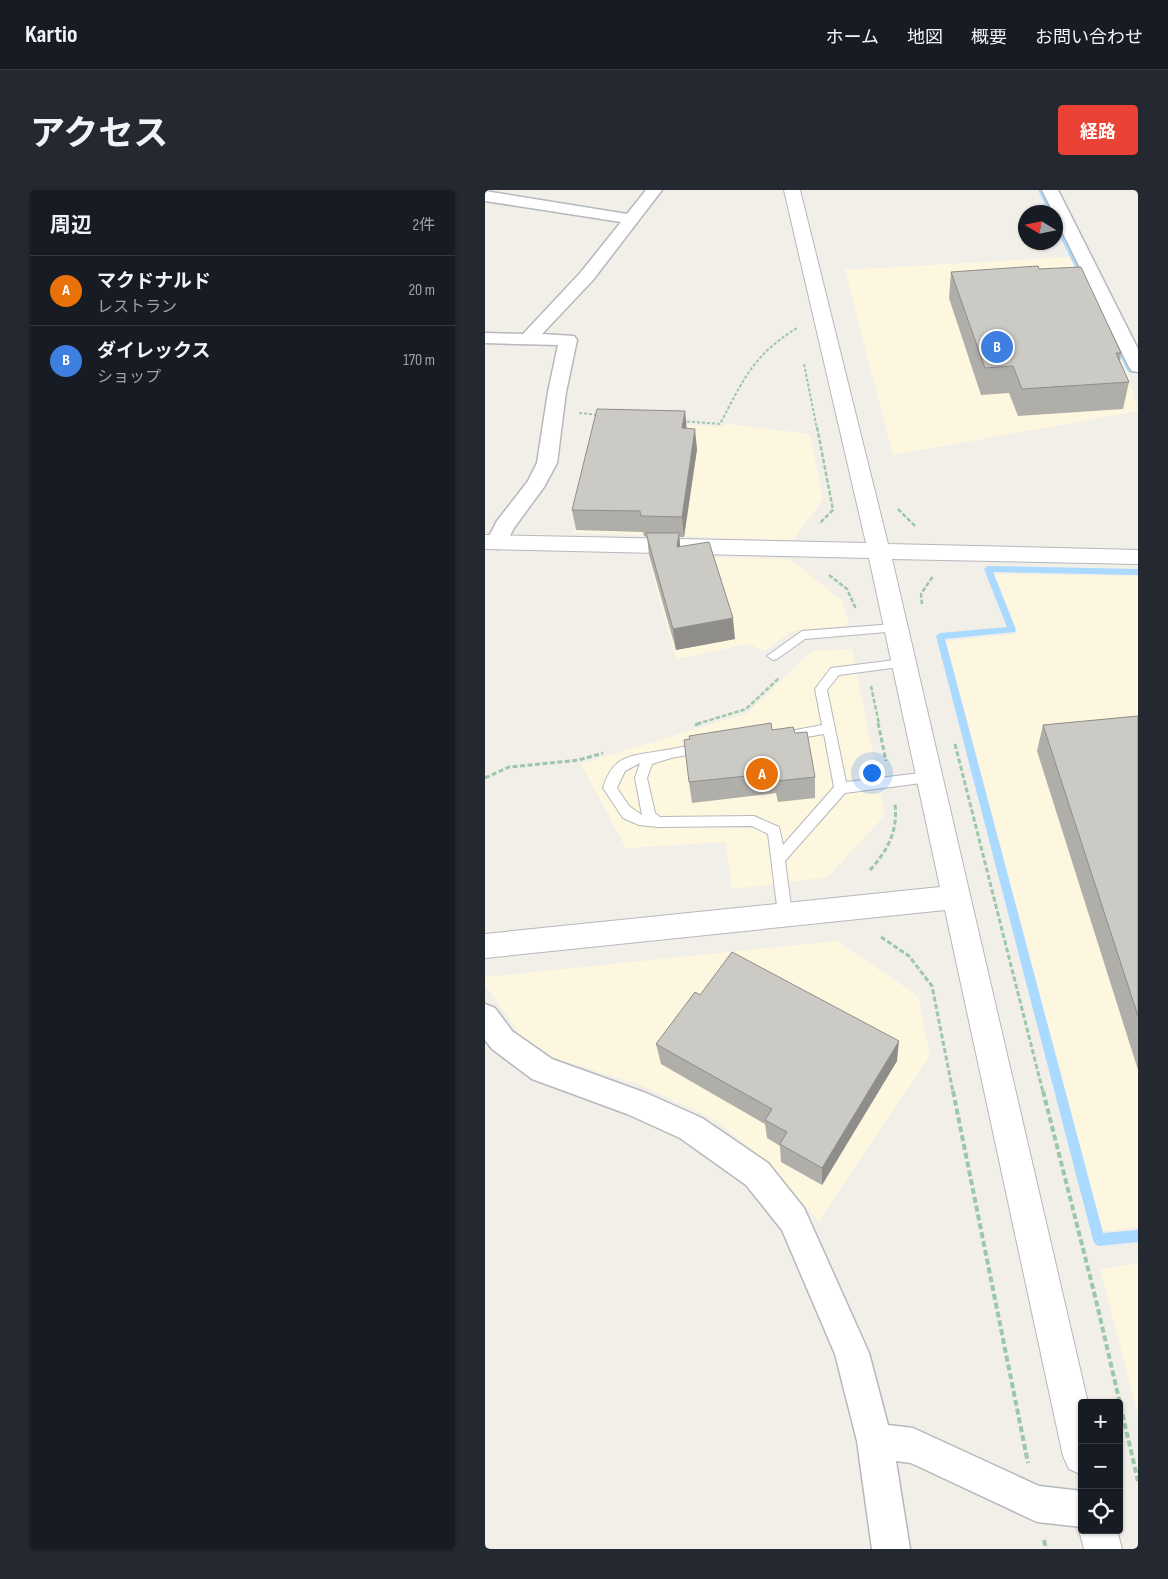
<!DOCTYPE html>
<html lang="ja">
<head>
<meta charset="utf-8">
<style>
	:root { --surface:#171b24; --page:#242831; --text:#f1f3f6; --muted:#9ea1a6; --line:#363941; --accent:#ea4335 }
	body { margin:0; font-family:"Sofia Sans Condensed","Noto Sans JP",sans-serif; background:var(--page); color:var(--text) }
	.controls { position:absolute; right:15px; bottom:15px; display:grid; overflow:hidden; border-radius:5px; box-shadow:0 1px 4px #0004 }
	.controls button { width:45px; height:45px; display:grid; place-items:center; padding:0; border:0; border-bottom:1px solid var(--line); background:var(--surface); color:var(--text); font:25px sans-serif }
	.compass { position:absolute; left:533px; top:15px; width:45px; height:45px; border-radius:50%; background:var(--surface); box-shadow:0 1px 4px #0004; rotate:280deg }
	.you { position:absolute; left:386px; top:582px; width:18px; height:18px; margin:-12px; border:4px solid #fff; border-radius:50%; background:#1a73e8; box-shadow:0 0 0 8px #1a73e833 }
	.badge { display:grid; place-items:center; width:32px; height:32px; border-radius:50%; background:var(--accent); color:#fff; font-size:16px; font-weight:700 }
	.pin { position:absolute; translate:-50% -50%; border:2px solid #fff; box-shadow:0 1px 5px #0006 }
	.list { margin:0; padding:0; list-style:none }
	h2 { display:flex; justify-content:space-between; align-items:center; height:65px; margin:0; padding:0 20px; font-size:21px }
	h2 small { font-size:16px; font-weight:400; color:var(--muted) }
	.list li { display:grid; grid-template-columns:32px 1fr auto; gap:15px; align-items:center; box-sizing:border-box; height:70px; padding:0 20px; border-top:1px solid var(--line) }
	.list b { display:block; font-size:19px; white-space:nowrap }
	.list p { margin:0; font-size:16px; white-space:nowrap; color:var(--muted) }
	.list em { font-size:16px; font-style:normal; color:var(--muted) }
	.icon { flex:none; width:28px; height:28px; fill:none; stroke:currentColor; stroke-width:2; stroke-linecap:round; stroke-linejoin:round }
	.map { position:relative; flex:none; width:653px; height:1359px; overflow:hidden; border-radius:5px }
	header { display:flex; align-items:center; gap:30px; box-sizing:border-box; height:70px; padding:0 25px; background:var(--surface); border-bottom:1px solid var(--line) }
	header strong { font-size:24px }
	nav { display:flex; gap:28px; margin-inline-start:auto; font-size:18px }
	.intro { display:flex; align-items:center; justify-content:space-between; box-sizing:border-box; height:120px; padding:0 30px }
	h1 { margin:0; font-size:35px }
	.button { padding:12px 22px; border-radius:5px; background:var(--accent); color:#fff; font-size:18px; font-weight:700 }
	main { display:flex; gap:30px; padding:0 30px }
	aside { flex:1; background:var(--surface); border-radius:5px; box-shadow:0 1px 4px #0004 }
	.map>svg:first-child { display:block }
	.commercial { fill:#fef7e0 }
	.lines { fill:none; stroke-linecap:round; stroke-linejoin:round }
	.stream { fill:#aadaff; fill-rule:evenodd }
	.service-casing { stroke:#b5b8bc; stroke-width:2 }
	.minor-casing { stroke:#b5b8bc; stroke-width:3 }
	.tertiary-casing { stroke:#b5b8bc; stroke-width:2 }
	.path-far3 { stroke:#9cc7a9; stroke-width:2; stroke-dasharray:3 2; stroke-linecap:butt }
	.path-far2 { stroke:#9cc7a9; stroke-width:2.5; stroke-dasharray:4.5 2; stroke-linecap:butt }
	.path-far1 { stroke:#9cc7a9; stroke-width:3; stroke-dasharray:5 2.5; stroke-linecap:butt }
	.path { stroke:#9cc7a9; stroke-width:4; stroke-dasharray:6 3; stroke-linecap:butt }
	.service { fill:#fff; fill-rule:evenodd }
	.minor { fill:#fff; fill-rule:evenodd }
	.tertiary { fill:#fff; fill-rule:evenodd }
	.wall { fill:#afaea9 }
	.shaded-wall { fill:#8f8d8a }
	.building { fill:#cccac5; stroke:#8f8d8a }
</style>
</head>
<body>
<header>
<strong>Kartio</strong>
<nav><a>ホーム</a><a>地図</a><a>概要</a><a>お問い合わせ</a></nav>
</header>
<div class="intro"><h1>アクセス</h1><a class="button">経路</a></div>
<main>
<aside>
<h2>周辺<small>2件</small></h2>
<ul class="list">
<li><span class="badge" style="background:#e8710a">A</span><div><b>マクドナルド</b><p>レストラン</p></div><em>20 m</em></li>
<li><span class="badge" style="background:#3f7fe0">B</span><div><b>ダイレックス</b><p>ショップ</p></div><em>170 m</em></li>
</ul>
</aside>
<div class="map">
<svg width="653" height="1359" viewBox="0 0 653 1359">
	<rect width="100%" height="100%" fill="#f1efe8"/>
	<g class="commercial">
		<polygon points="584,67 643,184 653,221 408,265 360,80"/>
		<polygon points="114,228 235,237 243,234 325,244 338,309 308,350 88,343"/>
		<polygon points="163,366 305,369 357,411 364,435 307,441 279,461 264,454 191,469"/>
		<polygon points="510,384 653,386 653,1037 618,1041 461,451 533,444"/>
		<polygon points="367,459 400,625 343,687 247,699 241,652 141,658 96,574 263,523 327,461"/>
		<polygon points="351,751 433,806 445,866 334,1031 270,962 229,929 155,895 70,868 35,845 0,794 0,787"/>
		<polygon points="653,1073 653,1225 615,1079"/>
	</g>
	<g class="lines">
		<g class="stream">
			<polygon points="553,0 559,0 570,22 564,22"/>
			<polygon points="570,28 573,30 602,88 601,89 596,88 570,37"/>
			<polygon points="629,151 634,152 649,182 648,183 643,182 628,152"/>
			<polygon points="503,376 653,379 653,385 508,382 531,440 530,442 460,449 618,1043 653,1040 653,1052 614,1056 610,1054 608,1050 451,446 455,443 522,437 499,379"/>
		</g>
		<g class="service-casing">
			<g id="service">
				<polygon points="409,434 413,435 415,438 413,441 320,449 292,469 288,470 282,466 317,441"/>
				<path d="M418,469L422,470L424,473L422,476L354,485L342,500L361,592L444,582L450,587L444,592L360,603L300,671L307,724L305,728L300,730L295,728L293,724L283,644L267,636L173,637L154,635L138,628L118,598C128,564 147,566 175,561C190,559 204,555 218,553L223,555L224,558L223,561L186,568L167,574L162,588L170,623L175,627L269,626L294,637L298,655L349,597L339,544L304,550L300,548L298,545L300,542L337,535L330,499L346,478ZM155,573L150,588L157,625L144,616L132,598L140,581Z"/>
			</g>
		</g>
		<g class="minor-casing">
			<g id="minor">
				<polygon points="161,0 177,0 108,90 57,144 89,146 92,150 81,202 72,273 59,297 29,338 19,357 12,359 5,357 1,352 12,331 43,291 52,273 63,202 73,155 0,153 0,143 38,144 96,82 136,32 0,11 0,1 142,24"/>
				<polygon points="557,0 573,0 653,159 653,182 647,181 644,177 570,27 570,22 568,22"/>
				<polygon points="0,814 10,818 27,841 67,869 161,903 217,928 283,973 319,1018 384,1163 403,1235 428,1238 554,1296 597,1301 597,1337 552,1332 426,1273 411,1271 425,1359 387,1359 372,1251 350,1164 297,1040 261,995 195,948 142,924 47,889 7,859 0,850"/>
			</g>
		</g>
		<g class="tertiary-casing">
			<g id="tertiary">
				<polygon points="299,0 315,0 403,354 653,360 653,374 407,369 603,1213 597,1213 597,1285 584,1279 578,1266 460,720 0,768 0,744 455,697 384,368 0,359 0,345 381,353"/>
				<polygon points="597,1333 597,1340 632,1340 637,1359 599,1359 594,1340"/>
			</g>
		</g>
		<g class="path-far3">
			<polyline points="319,174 332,239"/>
			<polyline points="94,223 113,225"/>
			<path d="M197,231L235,234C259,189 267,166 312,138"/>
		</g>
		<g class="path-far2">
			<polyline points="332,237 348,320 334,334"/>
			<polyline points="413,319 431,337"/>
			<polyline points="344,385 362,399 371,419"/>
			<polyline points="437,414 436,404 448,386"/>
			<polyline points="386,496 394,534"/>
			<polyline points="212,534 261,519 294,488"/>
		</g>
		<g class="path-far1">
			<polyline points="393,533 401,571"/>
			<polyline points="210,535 216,533"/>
			<polyline points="470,554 558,902"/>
			<polyline points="0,588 24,577 94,570 118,563"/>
			<path d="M385,680C403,660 413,641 410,614"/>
			<polyline points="396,747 424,766 447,796 468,902"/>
		</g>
		<g class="path">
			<polyline points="468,901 543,1273"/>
			<polyline points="558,901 611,1110 653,1291"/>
			<polyline points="559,1350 561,1359"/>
		</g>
		<use href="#service" class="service"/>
		<use href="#minor" class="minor"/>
		<use href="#tertiary" class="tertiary"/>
	</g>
	<g class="wall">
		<polygon points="554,79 636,163 635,171 644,192 638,219 533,226 524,203 496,205 464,108 466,82"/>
		<polygon points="200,221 201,239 212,259 199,347 194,347 195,356 250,449 191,460 164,365 162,347 159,346 158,342 91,340 87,320"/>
		<polygon points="653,526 653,880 552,561 558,535"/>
		<polygon points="287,540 330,587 330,608 293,612 291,603 207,613 204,592"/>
		<polygon points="215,805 412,871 337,995 296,972 295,956 282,948 280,934 176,874 171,854"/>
	</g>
	<g class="shaded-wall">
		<polygon points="200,221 202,241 197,238"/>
		<polygon points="210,239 212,259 199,347 197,327"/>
		<polygon points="194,343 196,365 192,357"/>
		<polygon points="248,428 250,449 191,460 188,439"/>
		<polygon points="414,851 412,871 337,995 337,978"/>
	</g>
	<g class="building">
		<polygon points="553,76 554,79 596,77 636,163 631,163 644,192 537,199 528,176 500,178 466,82"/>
		<polygon points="112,219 200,221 197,238 210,239 197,327 156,326 155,321 87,320"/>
		<polygon points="161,343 194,343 192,357 224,352 248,428 188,439"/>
		<polygon points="653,526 653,826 558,535"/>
		<polygon points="286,533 287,540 308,537 310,543 322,542 330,587 292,591 290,583 204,592 199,550 205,549 204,546"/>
		<polygon points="247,762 414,851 337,978 295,954 302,942 280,930 287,919 171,854 210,802 215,805"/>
	</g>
</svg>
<div class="controls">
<button>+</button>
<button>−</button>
<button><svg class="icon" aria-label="locate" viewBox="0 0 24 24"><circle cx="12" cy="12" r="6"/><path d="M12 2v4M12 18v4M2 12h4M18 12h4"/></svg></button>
</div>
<svg class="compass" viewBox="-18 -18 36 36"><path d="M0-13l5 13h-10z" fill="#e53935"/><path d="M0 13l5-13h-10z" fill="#9ea1a6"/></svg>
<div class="you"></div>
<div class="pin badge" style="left:277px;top:584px;background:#e8710a">A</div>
<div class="pin badge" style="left:512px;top:157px;background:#3f7fe0">B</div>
</div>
</main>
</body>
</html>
